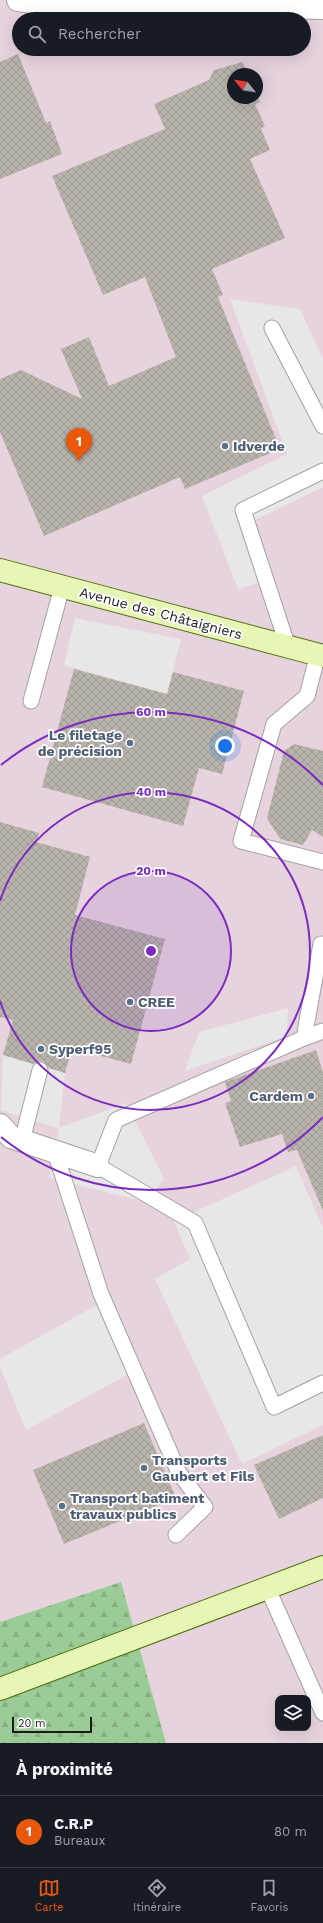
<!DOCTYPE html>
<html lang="fr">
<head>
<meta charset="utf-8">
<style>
	:root { --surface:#171b24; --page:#20242c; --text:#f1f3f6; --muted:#9ea1a6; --line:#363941; --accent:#ea580c }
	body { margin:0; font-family:"Work Sans",sans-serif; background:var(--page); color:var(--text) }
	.controls { position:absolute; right:12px; bottom:12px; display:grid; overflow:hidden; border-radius:8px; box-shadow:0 4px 16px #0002 }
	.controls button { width:36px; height:36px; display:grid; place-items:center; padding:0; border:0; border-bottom:1px solid var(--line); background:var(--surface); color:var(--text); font:20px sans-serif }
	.compass { position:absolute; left:227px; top:68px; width:36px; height:36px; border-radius:50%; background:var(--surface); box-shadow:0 4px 16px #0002; rotate:300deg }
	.scale { position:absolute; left:12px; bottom:10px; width:80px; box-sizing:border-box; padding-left:4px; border:2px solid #1b1b1b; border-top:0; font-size:11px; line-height:14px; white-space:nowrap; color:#1b1b1b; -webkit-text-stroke:3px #fff; paint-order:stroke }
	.you { position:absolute; left:225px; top:746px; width:14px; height:14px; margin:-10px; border:3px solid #fff; border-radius:50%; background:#1a73e8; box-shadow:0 0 0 6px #1a73e833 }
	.badge { display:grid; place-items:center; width:26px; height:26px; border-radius:50%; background:var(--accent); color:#fff; font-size:13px; font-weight:700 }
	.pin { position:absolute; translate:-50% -33px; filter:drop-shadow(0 1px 2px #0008) }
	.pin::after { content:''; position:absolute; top:21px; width:14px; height:12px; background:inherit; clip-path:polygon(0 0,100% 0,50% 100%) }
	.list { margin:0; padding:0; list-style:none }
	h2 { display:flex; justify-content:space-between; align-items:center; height:52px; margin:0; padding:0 16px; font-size:17px }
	h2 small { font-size:13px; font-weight:400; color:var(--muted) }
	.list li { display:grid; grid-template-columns:26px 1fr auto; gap:12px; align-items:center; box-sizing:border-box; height:72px; padding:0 16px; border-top:1px solid var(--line) }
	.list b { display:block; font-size:15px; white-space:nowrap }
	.list p { margin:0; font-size:13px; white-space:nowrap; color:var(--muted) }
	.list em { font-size:13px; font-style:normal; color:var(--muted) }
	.icon { flex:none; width:22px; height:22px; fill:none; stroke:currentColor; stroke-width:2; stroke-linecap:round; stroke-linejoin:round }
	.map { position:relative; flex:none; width:323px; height:1743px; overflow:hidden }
	.search { position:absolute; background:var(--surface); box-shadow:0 4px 16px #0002; left:12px; right:12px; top:12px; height:44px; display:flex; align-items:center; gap:10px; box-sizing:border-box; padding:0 14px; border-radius:22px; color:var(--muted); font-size:15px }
	.sheet { height:124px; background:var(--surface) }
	nav { display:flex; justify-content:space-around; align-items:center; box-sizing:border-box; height:56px; border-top:1px solid var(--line); background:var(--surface); font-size:11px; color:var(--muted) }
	nav a { display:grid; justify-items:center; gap:2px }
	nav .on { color:var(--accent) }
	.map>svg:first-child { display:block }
	.industrial { fill:#e6d3de; fill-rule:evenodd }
	.forest { fill:url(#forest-firs) }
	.parking { fill:#e7e7e7 }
	.building { fill:url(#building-cross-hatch) }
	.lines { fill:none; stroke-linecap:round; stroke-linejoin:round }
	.lane-casing { stroke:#a2a2a2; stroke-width:17 }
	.street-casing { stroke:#a2a2a2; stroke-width:24 }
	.secondary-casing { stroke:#4e6d07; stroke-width:24 }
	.lane { stroke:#fff; stroke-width:15 }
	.street { stroke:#fff; stroke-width:22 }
	.secondary { stroke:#e6f7b5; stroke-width:22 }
	.ring { fill:none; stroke:#7b2cbf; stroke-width:2 }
	.service-dot { fill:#5c6f8a; stroke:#fff; stroke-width:1.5 }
	.labels { text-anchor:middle; stroke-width:3.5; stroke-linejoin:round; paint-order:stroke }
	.service-label { font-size:14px; font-weight:bold; fill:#4e5e75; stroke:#fff; text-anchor:start }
	.street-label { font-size:14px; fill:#1b1b1b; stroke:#fff }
	.centre { fill:#7b2cbf; stroke:#fff; stroke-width:2 }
	.ring-label { font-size:12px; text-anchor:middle; font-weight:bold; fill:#7b2cbf; stroke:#fff; stroke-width:3.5; stroke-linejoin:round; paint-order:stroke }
</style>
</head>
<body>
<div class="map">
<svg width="323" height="1743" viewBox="0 0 323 1743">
	<defs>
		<pattern id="forest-firs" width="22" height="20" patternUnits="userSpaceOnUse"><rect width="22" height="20" fill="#9bcb97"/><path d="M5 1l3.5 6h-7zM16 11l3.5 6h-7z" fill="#85ae82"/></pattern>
		<pattern id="building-cross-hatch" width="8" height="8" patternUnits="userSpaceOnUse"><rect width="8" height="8" fill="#b9b4ab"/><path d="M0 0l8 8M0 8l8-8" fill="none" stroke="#9e9a93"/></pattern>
	</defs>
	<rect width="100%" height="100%" fill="#edebe1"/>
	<path class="industrial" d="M0,0H323V1743H166L121,1582L0,1622ZM19,19H304V49H19ZM233,74H257V98H233ZM278,1698H308V1728H278Z"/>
	<polygon class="forest" points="121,1582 166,1743 0,1743 0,1622"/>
	<g class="parking">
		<polygon points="230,299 300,309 323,359 323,487 247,524 266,581 238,589 202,496 287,454"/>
		<polygon points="75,618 181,639 167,694 64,665"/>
		<polygon points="288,1008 287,1036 185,1071 199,1032"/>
		<polygon points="3,1055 65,1073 59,1128 126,1103 164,1179 147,1202 49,1178 59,1129 1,1110"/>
		<polygon points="296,1166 323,1228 323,1425 242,1464 155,1279 190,1259 174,1221"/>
		<polygon points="104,1301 134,1371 26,1430 0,1367 0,1359"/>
	</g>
	<g class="building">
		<polygon points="18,54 46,123 50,121 62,154 0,179 0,62"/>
		<polygon points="243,62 248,74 233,74 233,98 257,98 257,95 260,102 255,104 265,126 261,129 270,150 250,159 285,238 212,269 223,295 218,297 280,449 185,489 180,477 44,536 0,432 0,379 21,370 82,399 61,349 89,337 109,386 176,357 145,277 103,295 52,176 165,129 154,104 209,80 214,70"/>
		<polygon points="74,669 167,694 173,672 244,691 222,774 199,768 183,826 42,787"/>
		<polygon points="294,744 323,751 323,837 312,830 303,845 280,839 267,818 284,751"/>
		<polygon points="0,822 39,833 36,842 90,857 75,915 165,939 131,1064 72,1048 65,1073 49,1068 43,1061 38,1061 33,1064 3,1055 13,1020 0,1017"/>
		<polygon points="316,1050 323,1072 323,1211 297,1150 288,1152 282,1134 240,1147 225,1103 231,1101 225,1082"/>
		<polygon points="144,1423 176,1498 64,1544 33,1470"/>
		<polygon points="323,1435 323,1498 279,1519 254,1465"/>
	</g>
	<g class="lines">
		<g class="lane-casing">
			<g id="lane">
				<polyline points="272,328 323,426"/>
				<polyline points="288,647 243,510 323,471"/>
				<polyline points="318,654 307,696 274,724 241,841 323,862"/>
				<polyline points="31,701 62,587"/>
				<polyline points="321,944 304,1038 116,1120 98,1166 195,1223 274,1407 323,1383"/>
				<polyline points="304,1038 323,1031"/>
				<polyline points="22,1141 40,1070"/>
				<polyline points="55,1152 101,1294 179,1473 205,1507 176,1535"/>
				<polyline points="268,1589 323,1713"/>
			</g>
		</g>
		<g class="street-casing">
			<g id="street">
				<polyline points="18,0 30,2 323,8"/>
				<polyline points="0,1125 11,1137 98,1166"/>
			</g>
		</g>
		<g class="secondary-casing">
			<g id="secondary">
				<polyline points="0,570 323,656"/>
				<polyline points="0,1689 323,1567"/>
			</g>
		</g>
		<use href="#lane" class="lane"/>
		<use href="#street" class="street"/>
		<use href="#secondary" class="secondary"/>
	</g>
	<circle cx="151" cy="951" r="80" fill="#7b2cbf" fill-opacity=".12"/>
	<g class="ring">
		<circle cx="151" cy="951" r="80"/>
		<path d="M0 901A159 159 0 1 1 0 1001"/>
		<path d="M323 1117A239 239 0 0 1 1 1137M1 765A239 239 0 0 1 323 785"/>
	</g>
	<g class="service-dot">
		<circle cx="225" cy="446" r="4"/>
		<circle cx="130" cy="743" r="4"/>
		<circle cx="130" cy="1002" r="4"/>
		<circle cx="41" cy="1049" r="4"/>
		<circle cx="311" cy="1096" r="4"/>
		<circle cx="144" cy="1468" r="4"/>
		<circle cx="62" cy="1506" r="4"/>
	</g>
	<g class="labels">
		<g class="service-label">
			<text x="233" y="451">Idverde</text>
			<text x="122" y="740" text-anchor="end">Le filetage<tspan x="122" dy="16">de précision</tspan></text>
			<text x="138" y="1007">CREE</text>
			<text x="49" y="1054">Syperf95</text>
			<text x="303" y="1101" text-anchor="end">Cardem</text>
			<text x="152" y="1465">Transports<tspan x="152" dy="16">Gaubert et Fils</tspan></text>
			<text x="70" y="1503">Transport batiment<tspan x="70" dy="16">travaux publics</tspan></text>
		</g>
		<g class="street-label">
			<text transform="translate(161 613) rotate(15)" y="5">Avenue des Châtaigniers</text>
		</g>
	</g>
	<circle cx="151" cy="951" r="6" class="centre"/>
	<g class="ring-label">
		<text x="151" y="716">60 m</text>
		<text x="151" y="796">40 m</text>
		<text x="151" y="875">20 m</text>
	</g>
</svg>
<div class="controls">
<button><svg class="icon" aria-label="layers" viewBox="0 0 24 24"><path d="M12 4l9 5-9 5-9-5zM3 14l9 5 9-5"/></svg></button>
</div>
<svg class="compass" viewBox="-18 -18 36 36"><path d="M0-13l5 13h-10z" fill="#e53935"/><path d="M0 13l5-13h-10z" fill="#9ea1a6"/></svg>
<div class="scale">20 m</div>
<div class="you"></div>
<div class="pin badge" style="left:79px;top:461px">1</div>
<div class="search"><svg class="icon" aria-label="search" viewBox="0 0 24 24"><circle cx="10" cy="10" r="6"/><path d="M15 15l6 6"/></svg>Rechercher</div>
</div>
<section class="sheet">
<h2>À proximité<small></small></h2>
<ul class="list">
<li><span class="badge">1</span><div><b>C.R.P</b><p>Bureaux</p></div><em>80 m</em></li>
</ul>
</section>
<nav>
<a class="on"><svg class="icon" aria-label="map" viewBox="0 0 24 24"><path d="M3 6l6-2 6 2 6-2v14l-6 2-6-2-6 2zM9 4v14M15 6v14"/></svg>Carte</a>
<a><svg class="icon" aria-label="directions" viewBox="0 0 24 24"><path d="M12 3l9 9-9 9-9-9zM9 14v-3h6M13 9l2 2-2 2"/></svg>Itinéraire</a>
<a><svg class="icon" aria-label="saved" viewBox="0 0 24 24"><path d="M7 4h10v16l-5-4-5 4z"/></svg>Favoris</a>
</nav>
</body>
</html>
